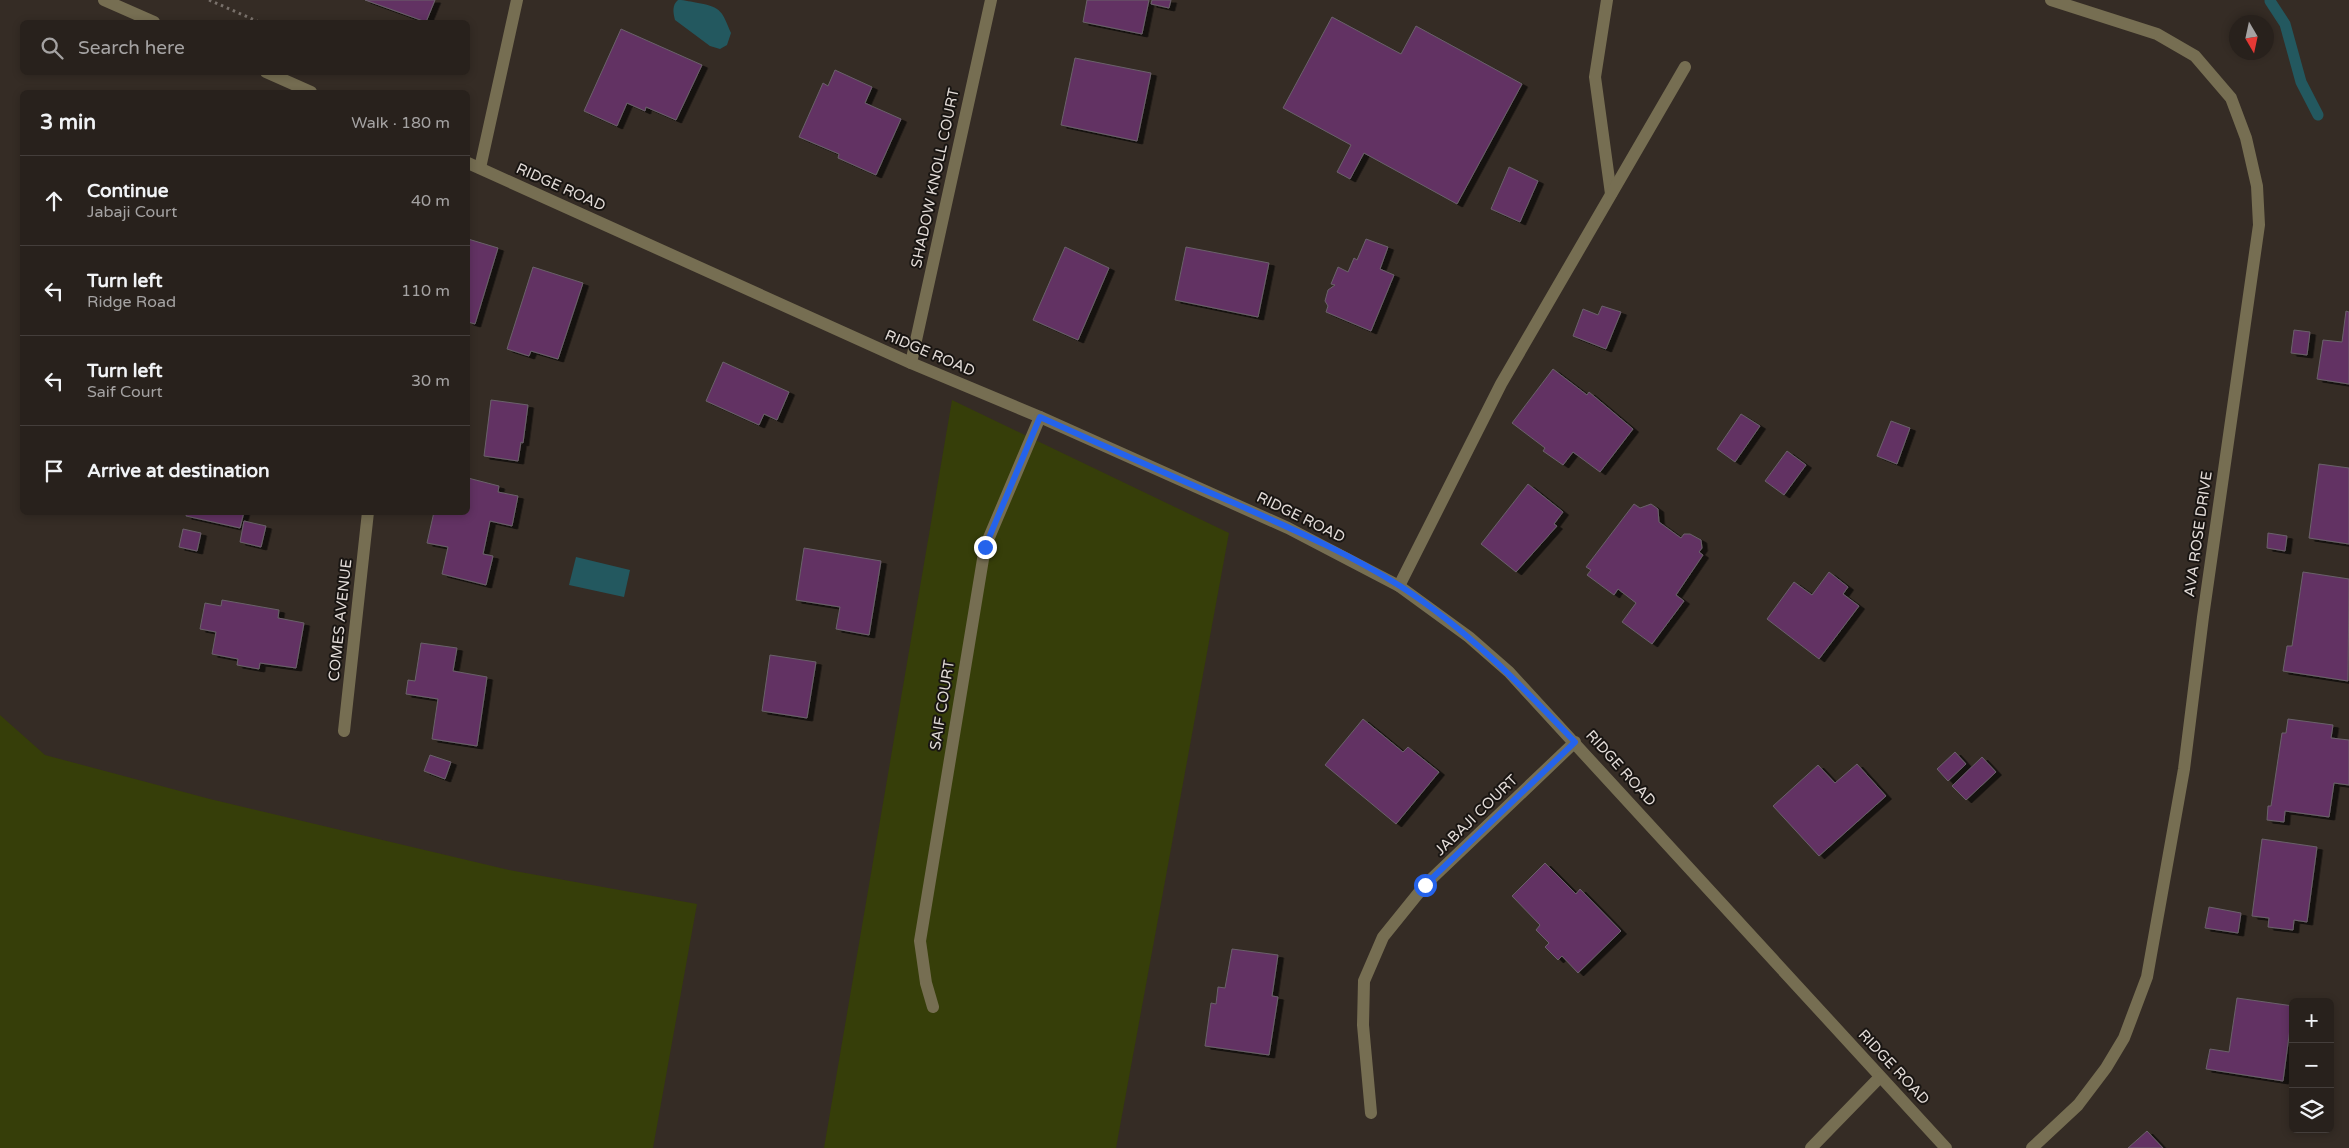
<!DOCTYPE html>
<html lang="en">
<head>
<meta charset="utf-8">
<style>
	:root { --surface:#28211c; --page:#302925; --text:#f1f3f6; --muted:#a5a3a3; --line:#443e3b }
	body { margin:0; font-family:"Varela Round",sans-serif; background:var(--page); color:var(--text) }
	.controls { position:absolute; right:15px; bottom:15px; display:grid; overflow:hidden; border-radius:8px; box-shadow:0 2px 8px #0003 }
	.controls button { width:45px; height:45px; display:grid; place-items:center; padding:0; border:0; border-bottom:1px solid var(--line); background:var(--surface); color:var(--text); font:25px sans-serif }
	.compass { position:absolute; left:2229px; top:15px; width:45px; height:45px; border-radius:50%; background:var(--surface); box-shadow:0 2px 8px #0003; rotate:171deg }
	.stop { position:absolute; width:15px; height:15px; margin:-11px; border:4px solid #2563eb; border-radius:50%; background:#fff }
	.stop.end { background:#2563eb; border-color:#fff; box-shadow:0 1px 5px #0008 }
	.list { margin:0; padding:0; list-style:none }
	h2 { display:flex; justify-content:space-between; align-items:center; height:65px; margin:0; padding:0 20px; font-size:21px }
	h2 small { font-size:16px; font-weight:400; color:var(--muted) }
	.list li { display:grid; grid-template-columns:32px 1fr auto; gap:15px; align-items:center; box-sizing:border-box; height:90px; padding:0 20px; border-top:1px solid var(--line) }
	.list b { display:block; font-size:19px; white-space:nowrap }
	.list p { margin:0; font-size:16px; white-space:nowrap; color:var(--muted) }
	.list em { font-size:16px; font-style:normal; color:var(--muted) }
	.icon { flex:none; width:28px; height:28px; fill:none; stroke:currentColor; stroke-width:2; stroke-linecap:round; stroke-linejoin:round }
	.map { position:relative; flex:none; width:2349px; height:1148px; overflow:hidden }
	.search { position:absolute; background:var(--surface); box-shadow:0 2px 8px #0003; left:20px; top:20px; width:450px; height:55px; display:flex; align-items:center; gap:12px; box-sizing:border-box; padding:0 18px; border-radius:8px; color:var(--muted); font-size:19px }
	.panel { position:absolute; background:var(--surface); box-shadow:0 2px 8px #0003; left:20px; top:90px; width:450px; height:425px; border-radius:8px }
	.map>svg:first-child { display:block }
	.green { fill:#363e09 }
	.water { fill:#23585f }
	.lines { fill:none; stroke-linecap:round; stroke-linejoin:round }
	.stream { stroke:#23585f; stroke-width:11 }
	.building { fill:#623363; stroke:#6a616a; filter:url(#shadow) }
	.path { stroke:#79716b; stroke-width:3; stroke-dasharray:2.5 4; stroke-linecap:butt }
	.minor { stroke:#766e52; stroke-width:12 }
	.route { stroke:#2563eb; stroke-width:6 }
	.labels { text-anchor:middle; stroke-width:4; stroke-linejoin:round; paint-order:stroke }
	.street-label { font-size:15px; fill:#e3dcd8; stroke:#191512 }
</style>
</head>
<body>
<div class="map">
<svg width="2349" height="1148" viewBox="0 0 2349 1148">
	<defs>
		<filter id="shadow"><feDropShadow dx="5.5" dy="3" stdDeviation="0" flood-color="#0009"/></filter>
	</defs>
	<rect width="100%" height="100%" fill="#352c25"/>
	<g class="green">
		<polygon points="952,400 1229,533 1116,1148 824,1148"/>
		<polygon points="0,715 45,755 210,799 509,870 697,904 653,1148 0,1148"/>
	</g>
	<g class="water">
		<path d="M678,0C686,0 691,2 698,3C722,7 722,12 731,33L727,45L720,49L710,46L675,20C673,12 672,5 678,0Z"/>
		<polygon points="576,557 630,570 624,597 569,585"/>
	</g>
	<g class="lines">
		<polyline class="stream" points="2270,1 2285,24 2301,82 2318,115"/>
	</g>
	<g class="building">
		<polygon points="365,0 435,0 426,22"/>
		<polygon points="1087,0 1149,0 1142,34 1083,22"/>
		<polygon points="1152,0 1171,0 1169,8 1151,4"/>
		<polygon points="1332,17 1401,54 1416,26 1522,84 1457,204 1364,153 1350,179 1337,172 1351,145 1283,108"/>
		<polygon points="621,29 702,65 676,120 646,107 645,111 627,103 617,126 584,111"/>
		<polygon points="1075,58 1151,73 1137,141 1061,125"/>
		<polygon points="835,70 872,87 865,103 901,119 876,175 838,158 839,154 799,137 823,83 828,86"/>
		<polygon points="1509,167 1538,181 1520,222 1491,209"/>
		<polygon points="468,239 498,248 475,324 468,322"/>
		<polygon points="1366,239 1388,247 1380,269 1394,275 1371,331 1326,312 1328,306 1325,301 1328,290 1335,285 1331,284 1338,267 1348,272 1354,258 1357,260"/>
		<polygon points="1065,247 1109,268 1078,340 1033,320"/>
		<polygon points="1186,247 1269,263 1258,317 1175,300"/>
		<polygon points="533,267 583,283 558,359 531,351 529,356 507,349"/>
		<polygon points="1602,306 1621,312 1606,349 1573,336 1583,309 1598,315"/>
		<polygon points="2346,311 2349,312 2349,384 2317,379 2323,340 2342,342"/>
		<polygon points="2294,330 2310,332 2307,355 2291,353"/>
		<polygon points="723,362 789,392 777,420 764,414 759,425 706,401"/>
		<polygon points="1553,369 1587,395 1589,392 1633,429 1600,472 1573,452 1563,465 1543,451 1545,448 1512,423"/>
		<polygon points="491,400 528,405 523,443 521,442 518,461 484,456"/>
		<polygon points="1741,414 1760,426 1735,462 1717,449"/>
		<polygon points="1891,421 1910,428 1897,464 1877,456"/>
		<polygon points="1787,451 1806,465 1784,495 1765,481"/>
		<polygon points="2319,464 2349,468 2349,544 2309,538"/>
		<polygon points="468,478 499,486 498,492 518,496 512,526 490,521 483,554 493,556 486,585 442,574 448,547 427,543 434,512 468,512"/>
		<polygon points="1528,484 1563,512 1554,524 1557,526 1516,572 1481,544"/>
		<polygon points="1634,504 1640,508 1651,504 1658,509 1659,522 1681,538 1684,534 1690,534 1701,540 1702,548 1699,552 1703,555 1676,595 1684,601 1652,644 1622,622 1636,603 1618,589 1614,595 1587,575 1591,570 1586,567"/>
		<polygon points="187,512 244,512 240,528 186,516"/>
		<polygon points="244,521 266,526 261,547 240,542"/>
		<polygon points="183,529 201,533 197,551 179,547"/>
		<polygon points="2268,533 2287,536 2285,551 2267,548"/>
		<polygon points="804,548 881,561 869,635 836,629 840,607 796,600"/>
		<polygon points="1829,572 1848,587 1843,594 1859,606 1819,659 1767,619 1794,582 1812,595"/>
		<polygon points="2303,572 2349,579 2348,681 2283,671 2287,646 2292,646"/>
		<polygon points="222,600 279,610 278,618 304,623 296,668 260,663 259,669 237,665 238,659 212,654 216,632 200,629 205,603 221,606"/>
		<polygon points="421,643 457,648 453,671 487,677 477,746 432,739 438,699 406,694 408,680 415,681"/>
		<polygon points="770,655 816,662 807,718 762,711"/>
		<polygon points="1363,719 1403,752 1408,747 1439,772 1396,824 1325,765"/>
		<polygon points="2288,719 2333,725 2331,738 2349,740 2349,785 2334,783 2329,817 2285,811 2284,822 2267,820 2268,806 2271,806 2282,733 2286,733"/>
		<polygon points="1955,752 1966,764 1948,781 1937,769"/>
		<polygon points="430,755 451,762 445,779 424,771"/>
		<polygon points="1982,757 1996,772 1966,800 1952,786"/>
		<polygon points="1857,764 1886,796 1819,856 1773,806 1818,765 1835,783"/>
		<polygon points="2262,839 2317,847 2307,922 2294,920 2293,930 2268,927 2269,918 2252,916"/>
		<polygon points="1545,863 1576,894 1580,889 1621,931 1578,973 1562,956 1558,960 1545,947 1549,943 1536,930 1540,925 1512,896"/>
		<polygon points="2209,907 2241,913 2238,933 2205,928"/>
		<polygon points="1232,949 1278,955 1272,996 1278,997 1269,1055 1205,1046 1211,1003 1216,1004 1218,987 1225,988"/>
		<polygon points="2237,998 2293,1006 2283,1081 2206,1069 2210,1049 2229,1052"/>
		<polygon points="2147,1131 2163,1148 2128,1148"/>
	</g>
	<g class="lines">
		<polyline class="path" points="209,0 259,22"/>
		<g class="minor">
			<polyline points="104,0 154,22"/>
			<polyline points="1607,0 1595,77 1611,194"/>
			<polyline points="266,72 311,92"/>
			<polyline points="468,163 911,363 1040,417 1288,528 1399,586 1469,637 1509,672 1946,1148"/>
			<polyline points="480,168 517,0"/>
			<polyline points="911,363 991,0"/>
			<polyline points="1399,586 1501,384 1685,67"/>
			<polyline points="344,731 368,512"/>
			<polyline points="933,1007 926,983 920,941 985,547 1040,417"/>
			<polyline points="1371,1113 1363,1025 1364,981 1383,937 1425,885 1575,742"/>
			<polyline points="1811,1148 1880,1077"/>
			<polyline points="2032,1148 2078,1105 2106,1068 2124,1038 2147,977 2184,769 2203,617 2259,225 2257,186 2246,138 2231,98 2195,56 2157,34 2051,0"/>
		</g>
	</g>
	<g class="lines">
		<path class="route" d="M985,547L1040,417C1104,446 1169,475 1234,503C1290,528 1348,553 1400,586C1467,629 1521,685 1575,742L1425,885"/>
	</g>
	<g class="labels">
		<g class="street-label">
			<text transform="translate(935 178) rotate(-78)" y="5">SHADOW KNOLL COURT</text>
			<text transform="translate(561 187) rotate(24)" y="5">RIDGE ROAD</text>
			<text transform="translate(930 353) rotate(23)" y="5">RIDGE ROAD</text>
			<text transform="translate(1301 517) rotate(26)" y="5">RIDGE ROAD</text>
			<text transform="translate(2198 534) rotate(-82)" y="5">AVA ROSE DRIVE</text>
			<text transform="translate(340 620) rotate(-84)" y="5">COMES AVENUE</text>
			<text transform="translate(942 705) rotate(-81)" y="5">SAIF COURT</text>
			<text transform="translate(1621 768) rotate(48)" y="5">RIDGE ROAD</text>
			<text transform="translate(1476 815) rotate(-44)" y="5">JABAJI COURT</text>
			<text transform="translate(1894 1067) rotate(47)" y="5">RIDGE ROAD</text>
		</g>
	</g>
</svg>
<div class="controls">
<button>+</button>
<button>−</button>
<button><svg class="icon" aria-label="layers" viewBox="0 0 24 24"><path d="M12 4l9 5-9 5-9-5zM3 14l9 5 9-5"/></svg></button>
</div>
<svg class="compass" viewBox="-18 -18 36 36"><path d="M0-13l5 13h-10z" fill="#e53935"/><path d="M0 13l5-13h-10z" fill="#a5a3a3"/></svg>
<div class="stop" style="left:1425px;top:885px"></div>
<div class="stop end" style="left:985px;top:547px"></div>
<div class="search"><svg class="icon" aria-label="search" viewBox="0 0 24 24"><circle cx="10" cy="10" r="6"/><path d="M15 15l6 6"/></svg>Search here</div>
<section class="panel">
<h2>3 min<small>Walk · 180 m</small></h2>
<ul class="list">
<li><svg class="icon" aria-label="ahead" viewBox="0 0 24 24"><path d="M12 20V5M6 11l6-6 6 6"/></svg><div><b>Continue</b><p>Jabaji Court</p></div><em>40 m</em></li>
<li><svg class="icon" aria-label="left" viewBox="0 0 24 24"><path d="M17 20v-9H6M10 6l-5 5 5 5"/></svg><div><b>Turn left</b><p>Ridge Road</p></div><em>110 m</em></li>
<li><svg class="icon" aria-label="left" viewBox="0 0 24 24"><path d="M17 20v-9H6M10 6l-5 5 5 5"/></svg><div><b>Turn left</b><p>Saif Court</p></div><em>30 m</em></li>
<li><svg class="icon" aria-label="arrive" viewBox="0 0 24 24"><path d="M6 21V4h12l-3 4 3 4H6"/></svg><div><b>Arrive at destination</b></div></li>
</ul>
</section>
</div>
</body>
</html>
